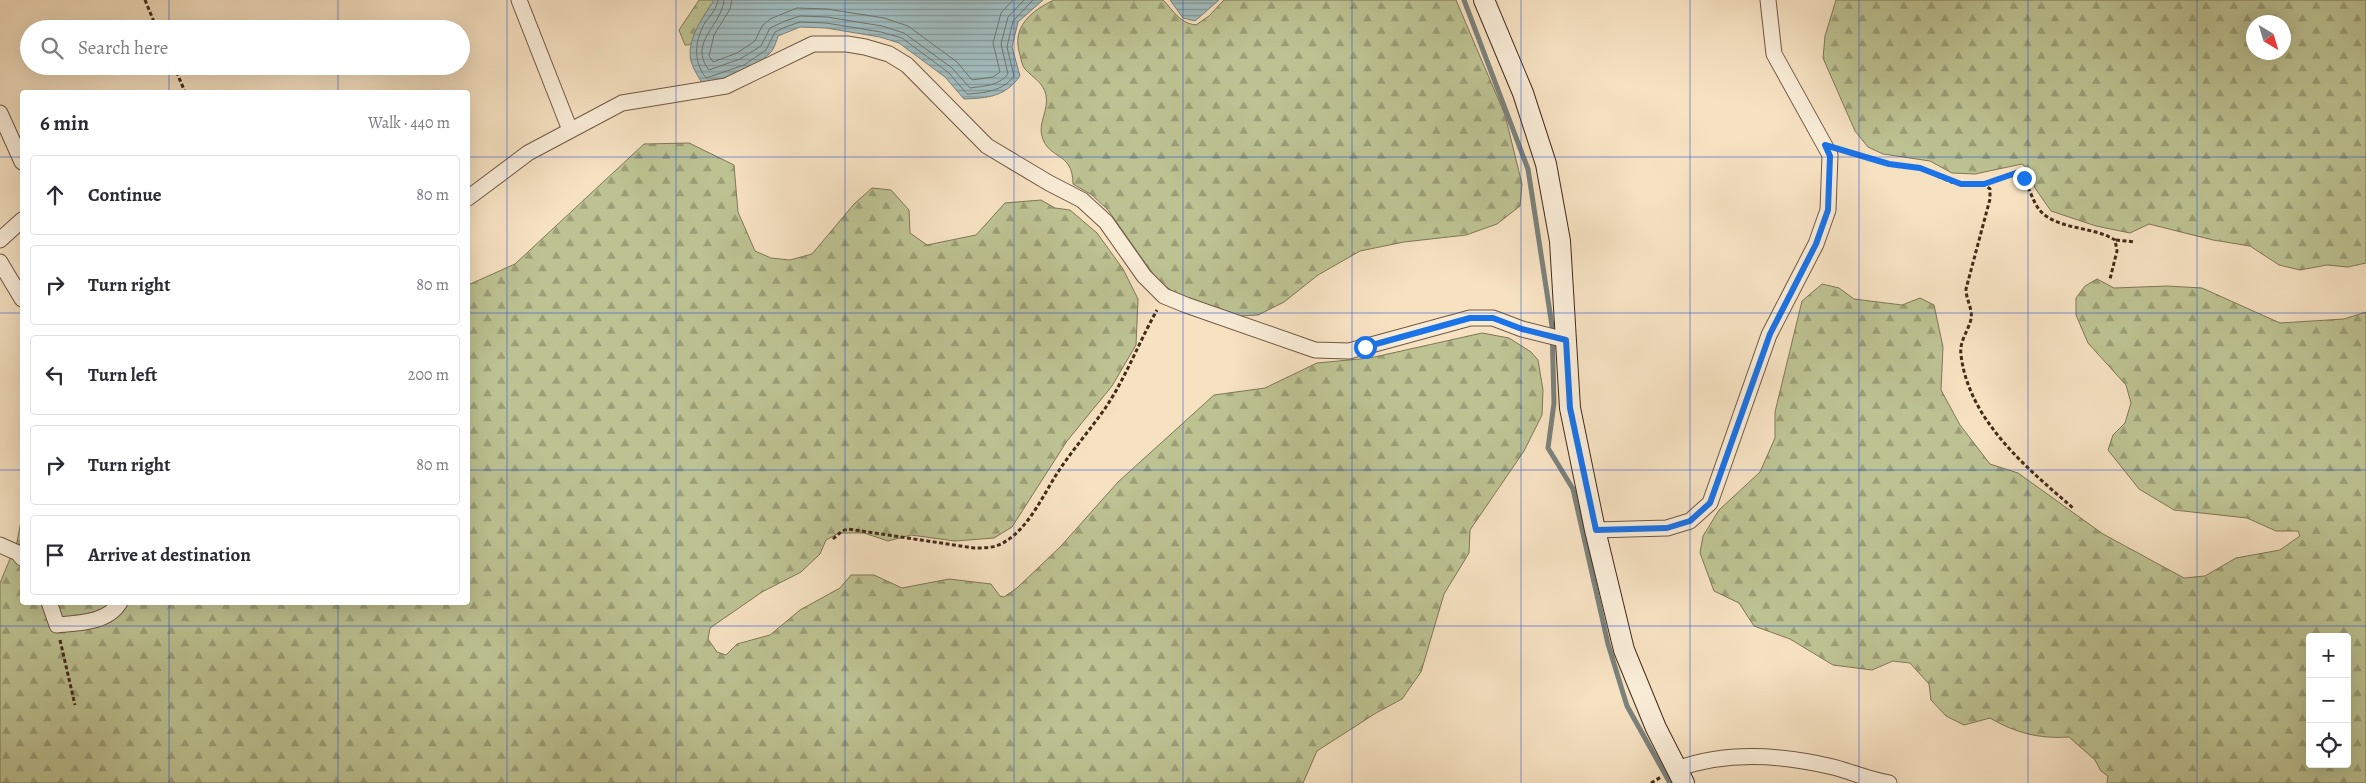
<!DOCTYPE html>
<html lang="en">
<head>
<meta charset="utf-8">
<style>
	:root { --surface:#fff; --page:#f2f2f3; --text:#2b2b33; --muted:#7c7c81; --line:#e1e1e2 }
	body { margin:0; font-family:Alegreya,serif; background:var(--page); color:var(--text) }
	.controls { position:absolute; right:15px; bottom:15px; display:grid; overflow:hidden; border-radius:5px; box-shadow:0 5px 20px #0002 }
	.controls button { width:45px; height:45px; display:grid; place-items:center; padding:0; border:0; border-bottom:1px solid var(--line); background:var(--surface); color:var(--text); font:25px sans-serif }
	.compass { position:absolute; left:2246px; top:15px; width:45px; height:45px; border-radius:50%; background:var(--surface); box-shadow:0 5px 20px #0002; rotate:142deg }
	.stop { position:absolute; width:15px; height:15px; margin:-11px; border:4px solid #1a73e8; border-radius:50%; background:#fff }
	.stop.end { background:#1a73e8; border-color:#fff; box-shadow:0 1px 5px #0008 }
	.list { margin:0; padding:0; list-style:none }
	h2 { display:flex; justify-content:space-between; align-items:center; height:65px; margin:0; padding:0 20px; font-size:21px }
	h2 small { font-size:16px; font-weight:400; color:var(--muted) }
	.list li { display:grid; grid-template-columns:32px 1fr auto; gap:15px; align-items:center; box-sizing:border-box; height:80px; margin:0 10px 10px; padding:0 10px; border:1px solid var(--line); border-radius:5px }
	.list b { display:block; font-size:19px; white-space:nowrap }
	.list em { font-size:16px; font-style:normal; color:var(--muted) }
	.icon { flex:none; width:28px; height:28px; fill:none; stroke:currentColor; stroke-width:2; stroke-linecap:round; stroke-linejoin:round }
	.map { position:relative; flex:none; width:2366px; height:783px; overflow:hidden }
	.search { position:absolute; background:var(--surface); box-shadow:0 5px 20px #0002; left:20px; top:20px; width:450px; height:55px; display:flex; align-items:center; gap:12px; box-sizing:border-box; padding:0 18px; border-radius:28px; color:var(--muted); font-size:19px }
	.panel { position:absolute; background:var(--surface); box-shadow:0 5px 20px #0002; left:20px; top:90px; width:450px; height:515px; border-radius:5px }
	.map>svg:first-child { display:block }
	.forest { fill:url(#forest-firs); stroke:#807656; fill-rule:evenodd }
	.water { fill:url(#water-rules); stroke:#7b817b }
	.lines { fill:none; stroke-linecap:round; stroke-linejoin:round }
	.shore { stroke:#72736b; stroke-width:1 }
	.stream { stroke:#7b817b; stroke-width:5 }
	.street-casing { stroke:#705843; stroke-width:17 }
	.secondary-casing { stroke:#432b19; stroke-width:22 }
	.path { stroke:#432b19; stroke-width:3; stroke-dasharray:4 2.5; stroke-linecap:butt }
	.street { stroke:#f9ecd7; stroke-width:15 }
	.secondary { stroke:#f9ecd7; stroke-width:20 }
	.route { stroke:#1a73e8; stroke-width:6 }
	.grid { fill:none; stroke:#1d4ed8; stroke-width:1; stroke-opacity:0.55 }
</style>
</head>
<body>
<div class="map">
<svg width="2366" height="783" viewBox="0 0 2366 783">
	<defs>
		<pattern id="forest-firs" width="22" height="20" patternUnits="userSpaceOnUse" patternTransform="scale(1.25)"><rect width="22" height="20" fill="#bdc292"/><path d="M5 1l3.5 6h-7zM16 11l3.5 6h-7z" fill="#9b9e76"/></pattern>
		<pattern id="water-rules" width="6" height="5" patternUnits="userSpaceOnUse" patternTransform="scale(1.25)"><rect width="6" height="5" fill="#a1bbbd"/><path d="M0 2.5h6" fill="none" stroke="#859899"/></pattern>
	</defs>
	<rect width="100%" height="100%" fill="#f6e1c1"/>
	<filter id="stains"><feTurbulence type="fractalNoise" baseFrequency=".004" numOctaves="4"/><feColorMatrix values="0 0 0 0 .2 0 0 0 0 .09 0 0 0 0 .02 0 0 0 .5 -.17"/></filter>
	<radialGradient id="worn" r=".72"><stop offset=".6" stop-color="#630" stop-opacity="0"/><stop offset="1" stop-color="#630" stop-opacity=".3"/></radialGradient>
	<g class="forest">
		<polygon points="699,0 725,0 700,35 689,45 685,45 679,30"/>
		<path d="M1054,0H1163C1174,11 1179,23 1196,25L1209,16L1224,0H1456L1505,115L1522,184L1520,206L1497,224L1466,235L1404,242L1360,251L1318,275L1284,302L1258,315L1240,316L1175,293L1158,281L1108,210L1092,195L1073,184C1073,151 1048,160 1042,136C1038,123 1049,110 1046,95C1043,82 1033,78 1025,69C1022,66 1021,59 1020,55C1011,27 1031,11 1054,0Z"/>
		<path d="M1836,0H2366V263L2348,267L2327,265L2300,270L2279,265L2250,246L2213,240L2149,224L2130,233L2096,226L2051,211L2035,188L2029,170L2022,164L1975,174L1952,173L1930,161L1883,154L1868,147L1855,131L1823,58L1825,36ZM2284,22V52H2254V22Z"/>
		<polygon points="689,143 734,165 738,212 755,251 771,258 790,260 812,254 854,204 872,188 891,190 909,210 910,233 927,245 976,235 1005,203 1041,200 1055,208 1070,210 1097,233 1123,269 1138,299 1136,345 1112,386 1067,441 1012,527 994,538 955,541 911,535 888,541 864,533 839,533 826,540 820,554 801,572 762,592 710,628 708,639 717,652 726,655 737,644 770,635 800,610 840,588 851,575 874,575 902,588 949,579 991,584 1000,596 1004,597 1017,588 1061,546 1118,482 1214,395 1265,388 1317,363 1370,358 1482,333 1509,338 1531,352 1538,360 1543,390 1542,415 1524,451 1470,530 1469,553 1444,594 1421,672 1402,699 1376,713 1317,751 1303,783 0,783 0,583 17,542 22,516 22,602 468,602 468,285 515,264 644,144"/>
		<path d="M2097,279L2114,288L2167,286L2202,288L2280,323L2344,319L2366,312V783H2107L2108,776L2101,771L2095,760L2069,737C2039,739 2016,733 1990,718L1964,725L1946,716L1931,700L1929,684L1910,663L1893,661L1872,670L1833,665L1790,639L1754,626L1739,603L1714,591L1700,553L1703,536L1719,510L1760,472L1775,438V412L1802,301L1822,284L1839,288L1854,299L1902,305L1920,298L1934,305L1943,347L1941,390L1960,425L1990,464L2018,473L2103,534L2184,578L2205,576L2236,558L2280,550L2300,536L2298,531H2276L2247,518L2174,510L2139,489L2108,450L2113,435L2125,423L2131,403L2126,385L2088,343L2076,315V298L2085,286ZM2310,637H2347V764H2310Z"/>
	</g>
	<g class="water">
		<path d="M714,0H1043L1018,22L1012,47L1020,76C1005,97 988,98 964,99L945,77L899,43L880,37L826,28L800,27L778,36C776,42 774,50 769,54C758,65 718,85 702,83C698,76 693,69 691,61C686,40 703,17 714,0Z"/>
		<polygon points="1170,0 1219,0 1195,21 1183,18"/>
	</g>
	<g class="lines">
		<g class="shore">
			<path d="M718,0C717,8 711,15 706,21C695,39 692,60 706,78L744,65L766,50L775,32L788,26L800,22L826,23L881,32L902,38L949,73L967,94C985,93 1003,91 1014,76L1007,47L1013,21L1033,0"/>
			<path d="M724,0C723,24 687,43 709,70L740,59L761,46L770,28L785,21L800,16L827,17L882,26L904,33L952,68L970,88C983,86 999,86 1008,74L1001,44L1008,17L1024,0"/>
			<polyline points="732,0 730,9 714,35 709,56 713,62 737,53 755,41 762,26 770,19 797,8 827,9 884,18 908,26 957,62 972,80 993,77 1000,72 993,43 1001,13 1013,0"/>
		</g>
		<polyline class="stream" points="1464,0 1528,169 1552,326 1554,403 1548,448 1573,489 1608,644 1627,706 1670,783"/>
		<g class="street-casing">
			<g id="street">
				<polyline points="519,0 570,130"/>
				<polyline points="0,113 22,162"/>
				<polyline points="468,198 528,153 622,103 726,86 813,44 847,44 865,47 889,54 907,65 987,146 1049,183 1082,200 1106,222 1144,276 1164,296 1186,305 1315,350 1349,351 1470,318 1493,318 1522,329 1566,340"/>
				<polyline points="0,240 22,220"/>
				<polyline points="0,262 22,299"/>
				<polyline points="1595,530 1667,528 1690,521 1710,503 1769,335 1816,244 1828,210 1830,155 1774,54 1768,0"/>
				<polyline points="0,545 18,553 22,558"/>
				<path d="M49,602L57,625C78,623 108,623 120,602"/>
				<path d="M1677,769C1726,751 1783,755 1833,767C1852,772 1870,780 1889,783"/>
			</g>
		</g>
		<g class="secondary-casing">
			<polyline id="secondary" points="1484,0 1523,93 1546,164 1560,241 1570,408 1595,530 1624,650 1656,728 1684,783"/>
		</g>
		<g class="path">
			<polyline points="145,0 157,29"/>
			<polyline points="174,66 185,92"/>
			<path d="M1845,150L1889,164L1920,168L1951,182L1961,184H1984L1990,189V199L1966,289C1966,300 1973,309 1971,319C1968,332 1959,341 1961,355C1969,421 2027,468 2073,508"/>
			<path d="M1985,184L2016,173C2032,183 2030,205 2046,216C2066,230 2094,227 2115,240L2117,251L2110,279"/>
			<polyline points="2116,240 2135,242"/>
			<path d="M833,539L842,531L848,529L974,548C985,548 997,548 1006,541C1030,526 1043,495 1058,472C1073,449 1091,429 1106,407C1126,377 1139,342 1157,310"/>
			<polyline points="60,640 75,705"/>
			<polyline points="1651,783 1661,777"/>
		</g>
		<use href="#street" class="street"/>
		<use href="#secondary" class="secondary"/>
	</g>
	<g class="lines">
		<polyline class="route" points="1365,347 1470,318 1493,318 1522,329 1566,340 1570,408 1596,530 1667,528 1690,521 1710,503 1770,334 1816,244 1828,210 1830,156 1825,145 1889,164 1920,168 1961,184 1984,184 2016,173 2024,178"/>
	</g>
	<path class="grid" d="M169,0V29M338,0V29M507,0V783M676,0V783M845,0V783M1014,0V783M1183,0V783M1352,0V783M1521,0V783M1690,0V783M1859,0V783M2028,0V783M2197,0V783M169,66V92M338,66V92M0,157H22M468,157H2366M0,313H22M468,313H2366M0,470H22M468,470H2366M169,602V783M338,602V783M0,626H2366"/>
	<rect width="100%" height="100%" filter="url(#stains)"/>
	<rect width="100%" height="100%" fill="url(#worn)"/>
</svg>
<div class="controls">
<button>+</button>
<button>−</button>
<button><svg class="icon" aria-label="locate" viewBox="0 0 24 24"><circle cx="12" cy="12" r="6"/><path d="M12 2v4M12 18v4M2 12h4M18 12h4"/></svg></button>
</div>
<svg class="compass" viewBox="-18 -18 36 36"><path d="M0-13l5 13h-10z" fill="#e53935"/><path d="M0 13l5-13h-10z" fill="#7c7c81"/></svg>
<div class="stop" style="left:1365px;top:347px"></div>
<div class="stop end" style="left:2024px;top:178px"></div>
<div class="search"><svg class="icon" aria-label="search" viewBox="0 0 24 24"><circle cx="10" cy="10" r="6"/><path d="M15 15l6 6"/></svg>Search here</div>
<section class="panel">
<h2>6 min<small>Walk · 440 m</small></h2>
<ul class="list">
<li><svg class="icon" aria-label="ahead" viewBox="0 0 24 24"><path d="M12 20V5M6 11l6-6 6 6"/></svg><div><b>Continue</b></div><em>80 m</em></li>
<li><svg class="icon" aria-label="right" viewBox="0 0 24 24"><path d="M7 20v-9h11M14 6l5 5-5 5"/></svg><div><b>Turn right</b></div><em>80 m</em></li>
<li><svg class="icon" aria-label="left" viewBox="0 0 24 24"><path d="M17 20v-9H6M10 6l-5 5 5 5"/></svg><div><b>Turn left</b></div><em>200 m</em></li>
<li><svg class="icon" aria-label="right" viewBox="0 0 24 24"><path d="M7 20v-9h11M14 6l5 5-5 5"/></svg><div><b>Turn right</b></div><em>80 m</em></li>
<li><svg class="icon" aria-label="arrive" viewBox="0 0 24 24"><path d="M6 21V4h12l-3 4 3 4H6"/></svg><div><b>Arrive at destination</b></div></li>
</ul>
</section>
</div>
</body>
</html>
